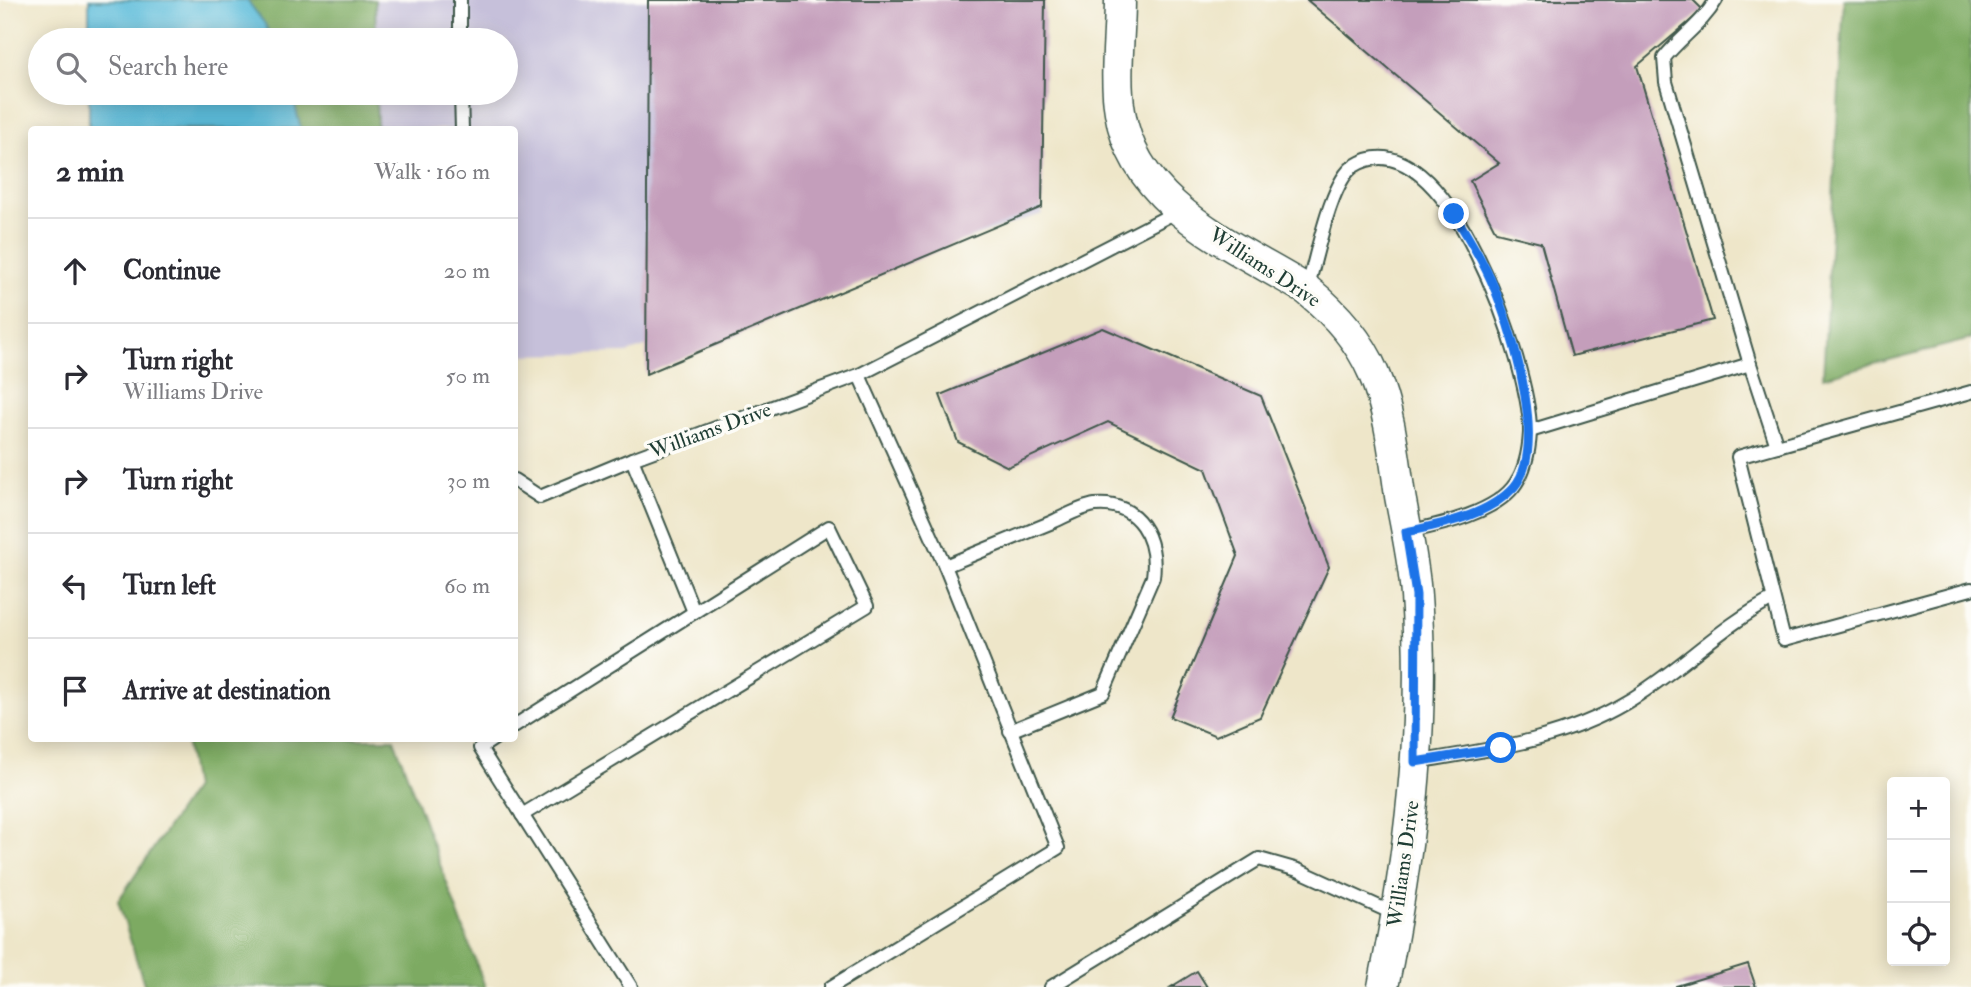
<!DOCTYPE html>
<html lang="en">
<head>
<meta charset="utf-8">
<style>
	:root { --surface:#fff; --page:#f2f2f3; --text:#2b2b33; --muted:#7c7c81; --line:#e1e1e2 }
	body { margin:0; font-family:"IM FELL Double Pica",serif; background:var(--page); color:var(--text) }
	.controls { position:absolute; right:21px; bottom:21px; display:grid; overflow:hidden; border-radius:7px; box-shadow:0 4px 18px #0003 }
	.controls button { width:63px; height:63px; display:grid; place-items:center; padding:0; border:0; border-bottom:2px solid var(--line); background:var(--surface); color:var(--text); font:35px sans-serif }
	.stop { position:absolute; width:21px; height:21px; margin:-16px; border:5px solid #1a73e8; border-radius:50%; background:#fff }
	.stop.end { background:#1a73e8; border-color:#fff; box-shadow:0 2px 7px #0008 }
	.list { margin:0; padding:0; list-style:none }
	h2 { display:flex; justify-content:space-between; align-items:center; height:91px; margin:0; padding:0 28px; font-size:30px }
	h2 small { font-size:23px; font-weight:400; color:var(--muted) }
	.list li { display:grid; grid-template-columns:46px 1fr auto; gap:21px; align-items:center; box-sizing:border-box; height:105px; padding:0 28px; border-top:2px solid var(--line) }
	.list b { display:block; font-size:26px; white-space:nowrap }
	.list p { margin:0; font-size:23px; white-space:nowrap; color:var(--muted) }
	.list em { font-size:23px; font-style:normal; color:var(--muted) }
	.icon { flex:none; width:38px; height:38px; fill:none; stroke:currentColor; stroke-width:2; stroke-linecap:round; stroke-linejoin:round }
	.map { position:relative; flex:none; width:1971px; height:987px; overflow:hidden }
	.search { position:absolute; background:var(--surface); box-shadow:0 4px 18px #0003; left:28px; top:28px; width:490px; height:77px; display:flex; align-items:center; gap:18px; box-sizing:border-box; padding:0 24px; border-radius:38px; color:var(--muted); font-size:26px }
	.panel { position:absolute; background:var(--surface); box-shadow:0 4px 18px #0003; left:28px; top:126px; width:490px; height:616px; border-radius:7px }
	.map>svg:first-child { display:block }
	.industrial { fill:#c6c0da }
	.forest { fill:#7daa62; stroke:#4e744b; stroke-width:2 }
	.water { fill:#5cbcda; stroke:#3e7c87; stroke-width:2 }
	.building { fill:#c49ebb }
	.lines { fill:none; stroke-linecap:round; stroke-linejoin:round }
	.service-casing { stroke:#3e564a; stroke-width:16 }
	.tertiary-casing { stroke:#3e564a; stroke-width:33 }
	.service { stroke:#fff; stroke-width:12 }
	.tertiary { stroke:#fff; stroke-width:30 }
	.route { stroke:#1a73e8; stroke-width:9 }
	.labels { text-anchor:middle; stroke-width:7; stroke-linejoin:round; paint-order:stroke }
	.street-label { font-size:21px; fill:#1f3d34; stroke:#fdfcf7 }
</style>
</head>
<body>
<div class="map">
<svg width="1971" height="987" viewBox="0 0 1971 987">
	<rect width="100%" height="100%" fill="#fdfcf7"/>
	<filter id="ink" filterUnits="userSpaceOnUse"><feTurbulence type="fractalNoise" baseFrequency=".0143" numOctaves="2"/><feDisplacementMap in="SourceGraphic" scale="14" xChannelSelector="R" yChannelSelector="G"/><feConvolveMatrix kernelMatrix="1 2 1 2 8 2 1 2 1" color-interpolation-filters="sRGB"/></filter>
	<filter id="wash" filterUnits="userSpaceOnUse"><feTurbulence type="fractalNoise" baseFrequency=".00686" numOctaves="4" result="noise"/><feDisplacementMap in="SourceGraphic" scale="28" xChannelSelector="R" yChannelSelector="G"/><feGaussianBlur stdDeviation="1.57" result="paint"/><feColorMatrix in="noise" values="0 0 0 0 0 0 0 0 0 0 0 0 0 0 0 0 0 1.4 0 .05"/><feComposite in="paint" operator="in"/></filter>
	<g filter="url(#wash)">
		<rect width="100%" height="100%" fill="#eee6c9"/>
		<polygon class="industrial" points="375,0 1045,0 1042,214 627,353 515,355 514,130 377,129 376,93 506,93 506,40 376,40"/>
		<g class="forest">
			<polygon points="91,0 375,0 376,40 91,40"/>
			<polygon points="1844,0 1971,0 1971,339 1823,377"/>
			<polygon points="91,93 376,93 377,129 91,130"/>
			<polygon points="186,739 394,739 485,987 145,987 118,901 194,788"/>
		</g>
		<g class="water">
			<polygon points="89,0 247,0 265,24 272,40 89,40"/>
			<polygon points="89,93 292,93 301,129 89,129"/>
		</g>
		<g id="blocks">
			<g class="building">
				<polygon points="648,0 1045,0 1042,207 646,374"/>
				<polygon points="1307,0 1693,0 1703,10 1637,66 1713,320 1572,356 1541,243 1496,232 1470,181 1499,163"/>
				<polygon points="1103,328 1261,396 1329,567 1260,717 1216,736 1170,717 1238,556 1206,469 1108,422 1008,467 958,442 940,395"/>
				<polygon points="1748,964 1756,987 1676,987 1676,986"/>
				<polygon points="1197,971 1207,987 1171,987"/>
			</g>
		</g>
	</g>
	<g filter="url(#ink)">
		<use href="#blocks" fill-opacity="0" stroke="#3e564a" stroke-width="2"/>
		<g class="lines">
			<g class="service-casing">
				<g id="service">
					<polyline points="460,0 460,40"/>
					<path d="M1716,0C1703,23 1681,37 1664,58L1666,82L1750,364"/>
					<polyline points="461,93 462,130"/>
					<path d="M1307,289C1316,261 1330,181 1354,166C1445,109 1532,371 1530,433C1529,450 1526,468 1516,483C1497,513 1439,525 1407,532"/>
					<polyline points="1971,392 1738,457 1784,640 1971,589"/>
					<polyline points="1530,431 1750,364 1777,446"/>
					<polyline points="632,459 694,612"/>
					<polyline points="514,480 540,497 632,459 859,375 1178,211"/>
					<path d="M945,566C980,552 1015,537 1050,523C1064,517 1081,507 1095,505C1139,501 1158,540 1153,577L1103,693L1010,731"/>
					<polyline points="514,726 829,527 867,606 522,815"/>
					<polyline points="495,738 480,748 631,987"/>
					<path d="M1415,762C1487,750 1561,741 1625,703C1677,673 1719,627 1773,599"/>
					<polyline points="831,987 1058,848 945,566 859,375"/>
					<polyline points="1051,987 1259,859 1298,870 1397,915"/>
				</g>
			</g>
			<g class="tertiary-casing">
				<path id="tertiary" d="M1120,0C1120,36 1114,77 1120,112C1135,207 1234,245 1307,290C1334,312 1359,339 1373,372C1390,411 1394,454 1400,496C1406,529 1414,563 1416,596C1426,727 1409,859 1383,987"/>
			</g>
			<use href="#service" class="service"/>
			<use href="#tertiary" class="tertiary"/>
		</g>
	</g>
	<g class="lines" filter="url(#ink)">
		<path class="route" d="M1454,214C1471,242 1488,269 1499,300C1515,342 1547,449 1514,487C1488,516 1442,524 1406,532L1416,595L1415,762L1501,748"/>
	</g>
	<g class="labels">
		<g class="street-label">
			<text transform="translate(1265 267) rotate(33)" y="7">Williams Drive</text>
			<text transform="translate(710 430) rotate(-20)" y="7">Williams Drive</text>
			<text transform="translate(1403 864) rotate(-82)" y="7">Williams Drive</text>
		</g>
	</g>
</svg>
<div class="controls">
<button>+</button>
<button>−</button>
<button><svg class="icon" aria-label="locate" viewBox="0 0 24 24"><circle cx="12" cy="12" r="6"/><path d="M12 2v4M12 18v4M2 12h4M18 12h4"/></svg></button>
</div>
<div class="stop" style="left:1501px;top:748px"></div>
<div class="stop end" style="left:1454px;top:214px"></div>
<div class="search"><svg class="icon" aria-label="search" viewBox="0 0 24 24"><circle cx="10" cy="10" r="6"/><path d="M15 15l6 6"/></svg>Search here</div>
<section class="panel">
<h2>2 min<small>Walk · 160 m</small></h2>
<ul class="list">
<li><svg class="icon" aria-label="ahead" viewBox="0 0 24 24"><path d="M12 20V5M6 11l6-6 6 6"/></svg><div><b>Continue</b></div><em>20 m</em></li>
<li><svg class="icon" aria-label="right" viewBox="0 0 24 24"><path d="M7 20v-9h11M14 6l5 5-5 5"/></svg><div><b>Turn right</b><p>Williams Drive</p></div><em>50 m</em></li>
<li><svg class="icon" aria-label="right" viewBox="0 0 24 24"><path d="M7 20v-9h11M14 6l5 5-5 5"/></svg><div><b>Turn right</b></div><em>30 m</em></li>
<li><svg class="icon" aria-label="left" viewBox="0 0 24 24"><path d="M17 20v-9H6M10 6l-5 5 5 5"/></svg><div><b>Turn left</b></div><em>60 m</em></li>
<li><svg class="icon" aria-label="arrive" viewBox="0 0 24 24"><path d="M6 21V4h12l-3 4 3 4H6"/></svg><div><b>Arrive at destination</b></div></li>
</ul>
</section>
</div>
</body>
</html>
